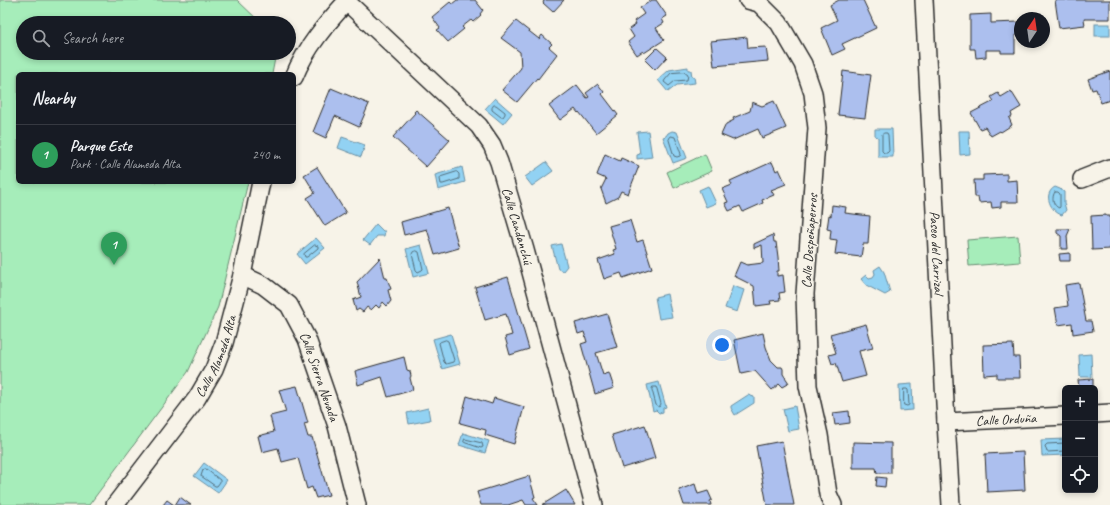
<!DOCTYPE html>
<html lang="en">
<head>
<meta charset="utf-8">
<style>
	:root { --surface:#171b24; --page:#20242c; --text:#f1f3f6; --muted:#9ea1a6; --line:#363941; --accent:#0f766e }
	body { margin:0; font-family:Caveat,sans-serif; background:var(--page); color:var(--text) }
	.controls { position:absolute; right:12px; bottom:12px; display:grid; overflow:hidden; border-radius:6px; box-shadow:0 2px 6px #0003 }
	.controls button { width:36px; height:36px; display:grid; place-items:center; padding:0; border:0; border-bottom:1px solid var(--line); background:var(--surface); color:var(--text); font:20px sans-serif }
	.compass { position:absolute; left:1014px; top:12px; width:36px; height:36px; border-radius:50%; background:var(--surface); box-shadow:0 2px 6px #0003; rotate:13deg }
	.you { position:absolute; left:722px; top:345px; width:14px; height:14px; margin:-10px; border:3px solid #fff; border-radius:50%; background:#1a73e8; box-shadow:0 0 0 6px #1a73e833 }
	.badge { display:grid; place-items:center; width:26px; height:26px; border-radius:50%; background:var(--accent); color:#fff; font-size:13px; font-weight:700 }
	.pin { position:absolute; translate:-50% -33px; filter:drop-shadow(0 1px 2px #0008) }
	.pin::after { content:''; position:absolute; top:21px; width:14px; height:12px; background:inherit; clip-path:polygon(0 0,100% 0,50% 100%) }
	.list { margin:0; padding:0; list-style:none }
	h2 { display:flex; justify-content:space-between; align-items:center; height:52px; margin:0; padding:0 16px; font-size:17px }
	h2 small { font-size:13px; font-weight:400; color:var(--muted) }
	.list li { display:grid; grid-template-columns:26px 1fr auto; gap:12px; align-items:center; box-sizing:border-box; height:60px; padding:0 16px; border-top:1px solid var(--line) }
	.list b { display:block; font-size:15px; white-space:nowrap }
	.list p { margin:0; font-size:13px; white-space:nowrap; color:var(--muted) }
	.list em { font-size:13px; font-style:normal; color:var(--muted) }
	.icon { flex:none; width:22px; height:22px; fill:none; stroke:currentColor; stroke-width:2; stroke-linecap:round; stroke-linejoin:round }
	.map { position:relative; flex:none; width:1110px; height:505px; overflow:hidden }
	.search { position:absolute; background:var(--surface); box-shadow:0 2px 6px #0003; left:16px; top:16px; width:280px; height:44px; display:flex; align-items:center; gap:10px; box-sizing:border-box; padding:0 14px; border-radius:22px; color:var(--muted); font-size:15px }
	.panel { position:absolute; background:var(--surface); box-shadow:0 2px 6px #0003; left:16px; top:72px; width:280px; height:112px; border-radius:6px }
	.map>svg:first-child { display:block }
	.green { fill:#a6edba; stroke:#688c72 }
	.water { fill:#92d2f3; stroke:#698fa3 }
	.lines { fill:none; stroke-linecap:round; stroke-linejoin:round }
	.shore { stroke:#546e7b; stroke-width:1 }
	.building { fill:#acbfee; stroke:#2b2b2b }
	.minor-casing { stroke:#2b2b2b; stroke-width:20 }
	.minor { stroke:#f7f3e8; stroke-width:17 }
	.labels { text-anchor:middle; stroke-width:3; stroke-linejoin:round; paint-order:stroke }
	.street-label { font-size:14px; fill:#2b2b2b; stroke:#f7f3e8 }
</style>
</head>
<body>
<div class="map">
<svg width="1110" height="505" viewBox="0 0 1110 505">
	<rect width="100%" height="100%" fill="#f7f3e8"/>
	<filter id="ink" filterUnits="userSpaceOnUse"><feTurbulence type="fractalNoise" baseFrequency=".025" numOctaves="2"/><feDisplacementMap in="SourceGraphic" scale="8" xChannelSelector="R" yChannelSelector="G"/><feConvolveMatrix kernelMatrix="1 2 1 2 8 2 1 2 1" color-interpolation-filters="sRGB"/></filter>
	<g filter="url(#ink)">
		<g class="green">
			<polygon points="0,0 237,0 261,23 23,23 23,53 276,53 272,74 18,74 18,182 248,182 218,307 188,372 89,505 0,505"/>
			<polygon points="705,154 712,171 674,188 667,172"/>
			<polygon points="1018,236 1020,262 969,266 967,240"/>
		</g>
		<g class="water">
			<rect x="1095" y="24" width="15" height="12"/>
			<polygon points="688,67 688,70 691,70 692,77 694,77 695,83 677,85 668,92 658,80 669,70"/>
			<polygon points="495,98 512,113 503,124 485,109"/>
			<polygon points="875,129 892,129 893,157 878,157 878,137 875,136"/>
			<polygon points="648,131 652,157 637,159 637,155 640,154 637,132"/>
			<polygon points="672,131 677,132 687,158 673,163 663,137 666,136 668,133"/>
			<polygon points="959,131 969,131 970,154 960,155"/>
			<polygon points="342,137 365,145 361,157 338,148"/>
			<polygon points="546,162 553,171 532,186 525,177"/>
			<polygon points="462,167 465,182 438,190 435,175"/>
			<polygon points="708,186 716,203 706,207 699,190"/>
			<path d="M1055,187L1060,189L1064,192V203L1066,210L1062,215C1051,212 1042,194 1055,187Z"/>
			<polygon points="376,224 383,231 385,231 384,236 377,236 370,245 363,240"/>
			<polygon points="316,238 325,248 305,264 297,254"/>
			<polygon points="561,244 567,266 563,271 558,269 552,246"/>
			<polygon points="421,245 429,273 413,277 406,249"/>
			<polygon points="880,266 884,272 890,292 885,295 866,285 861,279 866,275 869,278 873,277 875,274 874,270"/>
			<polygon points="733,286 744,290 737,312 725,308"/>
			<polygon points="667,294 672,317 659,319 655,297"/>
			<polygon points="451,334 460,364 442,369 433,339"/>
			<polygon points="1091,354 1092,377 1080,377 1079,355"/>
			<polygon points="659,382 666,407 663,408 663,412 659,413 656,410 653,411 647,385"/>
			<polygon points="912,384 913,410 900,411 899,385"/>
			<polygon points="748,395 754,397 754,403 735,415 731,408 731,406"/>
			<polygon points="795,406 799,429 788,431 783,409"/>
			<polygon points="428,408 430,420 409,424 407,413"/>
			<polygon points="463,433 489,441 485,453 459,445"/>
			<polygon points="1065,439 1065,455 1042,456 1041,440"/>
			<polygon points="204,463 227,480 218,493 194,476"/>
		</g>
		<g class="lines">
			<g class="shore">
				<polygon points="684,72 688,75 687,80 675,81 669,86 664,82 665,80 671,73"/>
				<polygon points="494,105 496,105 505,112 505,114 503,117 501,117 492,110 492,108"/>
				<polygon points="884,133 887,133 888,135 889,151 887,153 884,153 882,151 882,135"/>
				<polygon points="671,136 675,137 681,154 680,156 677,157 674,156 669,140"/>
				<polygon points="457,172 459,174 459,179 443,184 441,184 440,179 441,177"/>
				<path d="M1055,192H1058L1060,194V207L1059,208C1053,206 1051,197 1055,192Z"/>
				<polygon points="315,245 318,246 318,248 307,257 305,257 304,254"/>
				<polygon points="417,251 419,252 423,269 422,270 418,272 416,270 412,254 413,252"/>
				<polygon points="446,340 448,341 454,360 453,362 446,364 444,362 439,343 440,342"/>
				<polygon points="653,387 656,387 657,389 661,404 659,407 656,405 652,390"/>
				<polygon points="904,389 907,389 908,390 909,405 907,406 904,405"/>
				<polygon points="465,439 482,443 483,447 481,448 466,443 464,442"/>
				<polyline points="1065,443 1047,444 1045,446 1047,452 1065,451"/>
				<polygon points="206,469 220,480 220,482 217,486 215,486 201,476 203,470"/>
			</g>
		</g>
		<g class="building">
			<polygon points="457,0 475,0 483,10 480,14 481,15 473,22 471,20 462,27 464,29 448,42 437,30 440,28 432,17 450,2 452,4"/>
			<polygon points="543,0 564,0 553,12 543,3 544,1"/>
			<polygon points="652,0 656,0 667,16 662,19 664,23 656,28 664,40 644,53 643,51 637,55 628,42 634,37 629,29 636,24 634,21 644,14 640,8"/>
			<polygon points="839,0 863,0 876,28 842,44 845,49 832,55 821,28 837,20 830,5"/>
			<polygon points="1055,0 1110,0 1110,19 1084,19 1085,25 1059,28"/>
			<polygon points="991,14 991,23 1019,22 1020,35 1015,35 1015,53 1001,53 1001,50 986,50 986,57 976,58 975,49 970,49 970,15"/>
			<polygon points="516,21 539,39 542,35 552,44 549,47 557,54 538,79 537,78 517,102 502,90 521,68 520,52 501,38"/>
			<polygon points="747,37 748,48 766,47 768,61 714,66 711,41"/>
			<polygon points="657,48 667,57 655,70 645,60"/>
			<polygon points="843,71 871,75 865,118 838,115"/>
			<polygon points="1110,71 1110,100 1101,103 1096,89 1092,90 1088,79"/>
			<polygon points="598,84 604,92 602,94 618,115 596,133 579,112 578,113 575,109 560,120 549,106 577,85 587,98 589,97 586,93"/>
			<polygon points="331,88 369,104 359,127 335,116 326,138 313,132"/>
			<polygon points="1011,91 1021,107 1011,113 1012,116 1009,118 1012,125 1001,132 1000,131 991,136 985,127 980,129 971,113 994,101 991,97 998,93 1001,97"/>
			<polygon points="774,101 786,128 762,138 758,129 733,140 721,135 726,124 734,120 733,118 750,111 752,102 762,106"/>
			<polygon points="416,110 450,140 426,167 393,137 415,113 414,112"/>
			<polygon points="605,154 620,161 621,158 639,166 628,194 621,191 618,197 606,203 601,189 606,179 597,175"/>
			<polygon points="772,162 776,171 779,169 786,184 771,190 774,195 762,200 763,203 743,212 740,206 729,211 725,203 728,202 722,189 732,185 730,181"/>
			<polygon points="317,167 346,213 325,226 307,198 315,193 304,175"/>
			<polygon points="1007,174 1007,181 1017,180 1018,202 1001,202 1001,207 992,208 991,202 979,203 978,197 975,197 974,180 983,180 983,175"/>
			<polygon points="832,205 846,207 845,213 870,216 868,244 863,244 861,257 835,254 837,240 830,239 831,230 827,229 829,215 831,216"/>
			<polygon points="448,208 459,248 435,255 427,229 404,235 401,222"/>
			<polygon points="1106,215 1106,216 1110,216 1110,249 1092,250 1091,216"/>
			<polygon points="630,220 637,242 643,240 652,268 623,278 621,273 604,279 598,260 615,254 613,250 616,249 609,226"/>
			<polygon points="1057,229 1070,229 1067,236 1068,249 1061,249 1061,236 1057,233"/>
			<polygon points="773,235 774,242 776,242 778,257 779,271 777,271 777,276 783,275 785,292 779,293 780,300 770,301 771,304 756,306 754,286 734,276 740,262 747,265 763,263 762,245 754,248 754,244"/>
			<polygon points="1070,253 1070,261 1060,261 1059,254"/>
			<polygon points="380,258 385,278 387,278 391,289 388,290 391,301 387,306 383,302 379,308 376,305 371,310 367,307 363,312 359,309 356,311 353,300 361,297 357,282"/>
			<polygon points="508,277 529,349 510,355 505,337 512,335 506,314 485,320 475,287"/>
			<polygon points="1079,283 1086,321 1091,321 1093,331 1073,334 1072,323 1058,325 1055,308 1068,306 1065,285"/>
			<polygon points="607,314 617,347 596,353 603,375 609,373 614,388 595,394 581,344 587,342 584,332 578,334 575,323"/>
			<polygon points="866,324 873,348 859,351 866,376 842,382 836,363 832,364 829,355 836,353 830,334"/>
			<polygon points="763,333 766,347 771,360 778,367 782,367 783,369 783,374 789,383 782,387 779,384 772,390 755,371 741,374 734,340"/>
			<polygon points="1013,344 1014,357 1019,357 1020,378 997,378 997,374 984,375 983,345"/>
			<polygon points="404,357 407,370 410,371 411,376 410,378 413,390 388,397 382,377 358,385 355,371"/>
			<polygon points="1093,379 1093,388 1079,388 1078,380"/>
			<polygon points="297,386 308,423 304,424 308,437 312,437 329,495 316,498 312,487 307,489 298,458 282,462 278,448 262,452 258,436 274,432 270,416 286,412 279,390"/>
			<polygon points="467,396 492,404 494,398 524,407 514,444 485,435 486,430 460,423"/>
			<polygon points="849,411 850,423 835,425 833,413"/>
			<polygon points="645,425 655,458 622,468 612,435"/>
			<polygon points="782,441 794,505 767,505 756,446"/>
			<polygon points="853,442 891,443 891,473 877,473 876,468 853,468"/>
			<polygon points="1023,452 1025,490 987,492 985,454"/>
			<polygon points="529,476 535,497 533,498 538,505 526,505 523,500 508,505 481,505 477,492"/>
			<polygon points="877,477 886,478 885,487 876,486"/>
			<polygon points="695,484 698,494 708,491 712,500 710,501 711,505 684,505 679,490"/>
			<polygon points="566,490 575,505 542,505"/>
			<polygon points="180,497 188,503 191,505 175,505"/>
			<polygon points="167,500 174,505 163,505"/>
		</g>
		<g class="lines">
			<g class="minor-casing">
				<g id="minor">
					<polyline points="748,0 759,3 779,23 803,64 813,93 817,128 805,294 808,386 819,435 828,494 833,505"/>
					<path id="s1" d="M924,0L946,422L951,505"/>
					<path id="s2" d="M347,2L479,126L492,145L499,162L525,250L594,505"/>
					<path d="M294,77C306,47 327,23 348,0"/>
					<polyline points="1082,179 1110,168"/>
					<path id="s3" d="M242,275L263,285L289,305L307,339L337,426L357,505"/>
					<polyline points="1095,414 1110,413"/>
					<path id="s4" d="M946,422L1065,416"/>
					<path id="s5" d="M115,505L197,398L214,369L224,343L242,275L261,182"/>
				</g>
			</g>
			<use href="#minor" class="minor"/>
		</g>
	</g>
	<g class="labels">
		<g class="street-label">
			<text dy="5" stroke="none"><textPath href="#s2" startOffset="289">Calle Candanchú</textPath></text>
			<text transform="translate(809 241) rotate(-86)" y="5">Calle Despeñaperros</text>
			<text dy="5" stroke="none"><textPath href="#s1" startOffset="253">Paseo del Carrizal</textPath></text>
			<text dy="5" stroke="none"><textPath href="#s5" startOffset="181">Calle Alameda Alta</textPath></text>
			<text dy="5" stroke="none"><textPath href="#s3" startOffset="134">Calle Sierra Nevada</textPath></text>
			<text dy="5" stroke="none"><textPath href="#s4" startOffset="60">Calle Orduña</textPath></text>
		</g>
	</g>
</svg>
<div class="controls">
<button>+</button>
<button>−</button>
<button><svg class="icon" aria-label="locate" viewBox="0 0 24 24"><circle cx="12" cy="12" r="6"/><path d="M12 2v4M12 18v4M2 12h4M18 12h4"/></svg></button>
</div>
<svg class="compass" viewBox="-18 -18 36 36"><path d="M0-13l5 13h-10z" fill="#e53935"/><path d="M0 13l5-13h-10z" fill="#9ea1a6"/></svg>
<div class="you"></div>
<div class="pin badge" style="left:114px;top:265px;background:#2e9e5b">1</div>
<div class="search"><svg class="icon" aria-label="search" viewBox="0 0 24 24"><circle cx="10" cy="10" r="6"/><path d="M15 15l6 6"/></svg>Search here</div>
<section class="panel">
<h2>Nearby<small></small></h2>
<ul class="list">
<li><span class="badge" style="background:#2e9e5b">1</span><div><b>Parque Este</b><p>Park · Calle Alameda Alta</p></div><em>240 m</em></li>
</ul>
</section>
</div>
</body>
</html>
